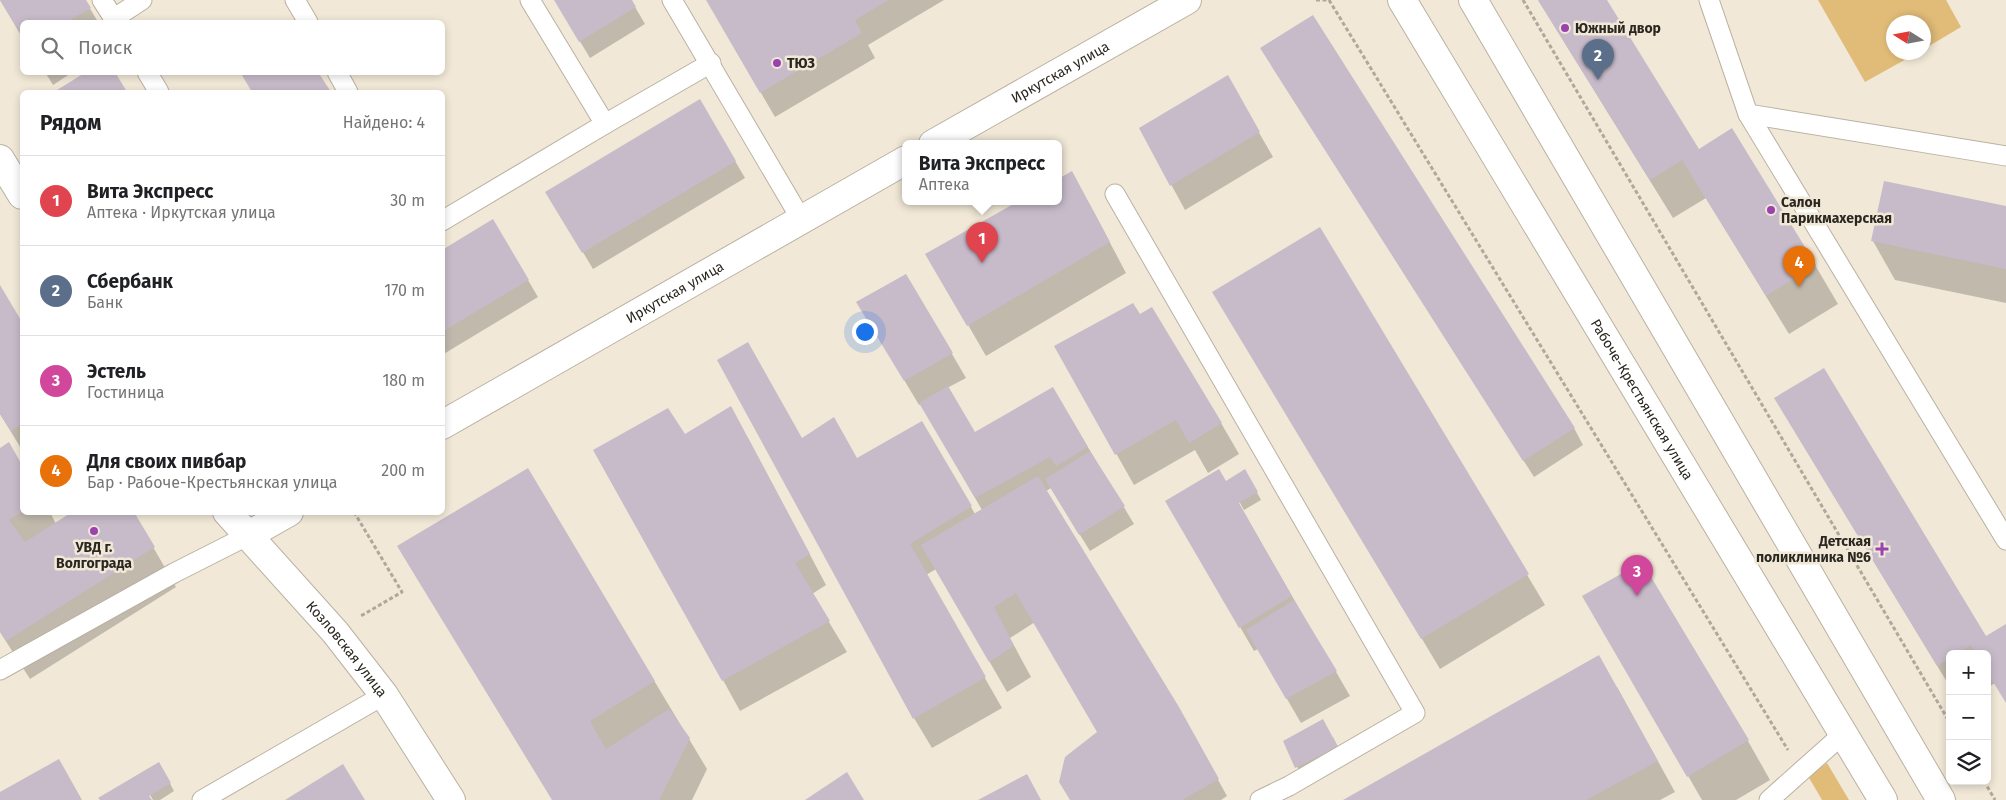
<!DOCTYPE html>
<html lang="ru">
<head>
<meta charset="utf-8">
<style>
	:root { --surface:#fff; --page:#f6f6f6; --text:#202124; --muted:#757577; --line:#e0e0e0; --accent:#0f766e }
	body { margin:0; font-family:"Fira Sans",sans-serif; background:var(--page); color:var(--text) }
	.controls { position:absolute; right:15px; bottom:15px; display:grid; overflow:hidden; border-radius:8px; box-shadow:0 2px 8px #0003 }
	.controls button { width:45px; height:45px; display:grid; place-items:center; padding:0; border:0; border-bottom:1px solid var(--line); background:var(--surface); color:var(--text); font:25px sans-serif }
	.compass { position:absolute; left:1886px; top:15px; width:45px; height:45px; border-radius:50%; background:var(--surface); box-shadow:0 2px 8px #0003; rotate:281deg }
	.you { position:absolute; left:864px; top:331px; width:18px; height:18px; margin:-12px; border:4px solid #fff; border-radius:50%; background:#1a73e8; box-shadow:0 0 0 8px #1a73e833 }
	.badge { display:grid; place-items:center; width:32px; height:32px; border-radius:50%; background:var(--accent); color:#fff; font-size:16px; font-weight:700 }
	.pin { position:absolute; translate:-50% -41px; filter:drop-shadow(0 1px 2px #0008) }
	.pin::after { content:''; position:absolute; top:26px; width:18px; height:15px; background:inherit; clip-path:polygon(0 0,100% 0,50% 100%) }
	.popup { position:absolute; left:902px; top:140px; width:160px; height:65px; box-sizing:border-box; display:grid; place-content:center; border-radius:8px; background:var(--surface); filter:drop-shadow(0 1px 4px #0005); font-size:16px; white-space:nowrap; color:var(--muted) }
	.popup b { font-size:19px; color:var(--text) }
	.popup::after { content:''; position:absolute; left:50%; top:100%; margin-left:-10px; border:10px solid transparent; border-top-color:var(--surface) }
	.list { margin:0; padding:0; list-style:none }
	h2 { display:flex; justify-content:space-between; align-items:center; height:65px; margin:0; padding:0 20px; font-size:21px }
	h2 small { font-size:16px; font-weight:400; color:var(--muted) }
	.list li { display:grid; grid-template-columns:32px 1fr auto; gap:15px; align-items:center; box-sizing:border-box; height:90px; padding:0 20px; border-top:1px solid var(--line) }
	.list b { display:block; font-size:19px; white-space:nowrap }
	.list p { margin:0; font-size:16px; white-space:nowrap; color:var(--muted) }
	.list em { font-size:16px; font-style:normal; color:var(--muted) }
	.icon { flex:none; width:28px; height:28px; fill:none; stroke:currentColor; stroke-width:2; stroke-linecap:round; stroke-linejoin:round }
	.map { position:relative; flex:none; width:2006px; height:800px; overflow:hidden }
	.search { position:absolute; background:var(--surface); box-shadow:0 2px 8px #0003; left:20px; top:20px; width:425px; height:55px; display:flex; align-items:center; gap:12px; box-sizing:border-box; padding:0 18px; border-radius:8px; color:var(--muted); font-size:19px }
	.panel { position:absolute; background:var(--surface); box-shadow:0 2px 8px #0003; left:20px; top:90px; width:425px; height:425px; border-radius:8px }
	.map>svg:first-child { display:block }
	.green { fill:#e1bc79 }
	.shadow { fill:#0003 }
	.building { fill:#c7bbca }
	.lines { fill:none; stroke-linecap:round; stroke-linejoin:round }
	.service-casing { stroke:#bab1a2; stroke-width:21 }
	.minor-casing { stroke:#bab1a2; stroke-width:30 }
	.tertiary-casing { stroke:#bab1a2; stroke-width:30 }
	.primary-casing { stroke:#bab1a2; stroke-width:30 }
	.path { stroke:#afa89b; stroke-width:3; stroke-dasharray:4 2.5; stroke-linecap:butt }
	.service { stroke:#fff; stroke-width:19 }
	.minor { stroke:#fff; stroke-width:28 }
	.tertiary { stroke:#fff; stroke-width:28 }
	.primary { stroke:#fff; stroke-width:28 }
	.poi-dot { fill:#9a42ae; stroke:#f1e8d7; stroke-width:2 }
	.labels { text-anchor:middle; stroke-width:5; stroke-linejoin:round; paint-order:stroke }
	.poi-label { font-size:14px; font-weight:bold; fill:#2a2721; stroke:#f1e8d7; text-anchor:start }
	.street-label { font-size:14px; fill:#2a2721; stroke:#f1e8d7 }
</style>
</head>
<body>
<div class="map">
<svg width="2006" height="800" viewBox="0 0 2006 800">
	<rect width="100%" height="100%" fill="#f1e8d7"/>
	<g class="green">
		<polygon points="1818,0 1946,0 1961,27 1924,49 1924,22 1894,22 1894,52 1917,53 1865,82"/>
		<polygon points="1827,763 1849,800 1822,800 1808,776"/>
	</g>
	<g class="shadow">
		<polygon points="0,0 85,0 98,22 22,22 22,37"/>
		<polygon points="555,0 631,0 645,24 590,58"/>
		<polygon points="707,0 944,0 868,45 875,58 775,117"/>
		<polygon points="1538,0 1605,0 1698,151 1815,265 1838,304 1789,334 1706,198 1673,218"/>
		<polygon points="1271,65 1574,428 1583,445 1534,477"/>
		<polygon points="45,72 73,72 53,85"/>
		<polygon points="89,72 114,72 126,92 56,92"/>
		<polygon points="241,72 317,72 329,92 253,92"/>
		<polygon points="1227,77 1273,157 1185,210 1141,129"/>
		<polygon points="700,101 745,178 593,269 547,192"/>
		<polygon points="1020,202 1089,203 1126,273 986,356 927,254"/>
		<polygon points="2006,207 2006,303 1895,280 1873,241"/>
		<polygon points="493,221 538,297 442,355 442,251"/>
		<polygon points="1320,228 1545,605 1440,669 1232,322"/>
		<polygon points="906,275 966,378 947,388 974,433 1053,389 1134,524 1090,551 1051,488 1046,491 1196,740 1227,796 1221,800 1139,800 1035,622 1010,638 1031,677 1007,692 936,569 926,575 1002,708 932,748 914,718 801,439 856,459 922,422 975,514 982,510 921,404 919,405 872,326"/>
		<polygon points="0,287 22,324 22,450 0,414"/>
		<polygon points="1056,347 1221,423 1239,454 1208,473 1195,450 1134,485"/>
		<polygon points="685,436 748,438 826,585 812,594 847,652 740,711 723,680"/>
		<polygon points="1799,438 1985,638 2006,625 2006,702 1995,683 1987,688 1987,654 1950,654 1950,687"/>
		<polygon points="8,444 22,467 22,512 50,512 56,524 133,512 176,587 30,679 0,632 0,449"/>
		<polygon points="528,470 707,769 692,800 553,800"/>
		<polygon points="1219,470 1350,696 1301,723 1258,649 1254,651 1167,501"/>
		<polygon points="1245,471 1261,500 1244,510 1228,481"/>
		<polygon points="1584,596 1748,741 1770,780 1736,800 1702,800"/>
		<polygon points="1617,687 1675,792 1660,800 1346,800"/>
		<polygon points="1333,737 1346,764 1306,784 1284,741"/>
		<polygon points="159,763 174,791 160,800 153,800 142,781 150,800 101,800"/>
	</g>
	<g class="building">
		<polygon points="0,0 86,0 91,8 67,22 22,22 22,36"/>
		<polygon points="554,0 632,0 636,7 579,42"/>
		<polygon points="706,0 889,0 855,20 862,33 760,93"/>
		<polygon points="1538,0 1607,0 1699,149 1732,128 1816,265 1766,296 1682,160 1650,180"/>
		<polygon points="1313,15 1575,428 1523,461 1260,48"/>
		<polygon points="86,72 115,72 127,92 54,92"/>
		<polygon points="240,72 318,72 331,92 252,92"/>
		<polygon points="1228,75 1260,132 1170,186 1139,128"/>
		<polygon points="700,99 736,161 582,253 545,192"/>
		<polygon points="1072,171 1110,242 967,326 925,254 1017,202 1058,202 1058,179"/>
		<polygon points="1884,181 2006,206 2006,269 1871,241"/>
		<polygon points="493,219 529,280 442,332 442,250"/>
		<polygon points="1320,227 1529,574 1421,639 1212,292"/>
		<polygon points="906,274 953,353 904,381 856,302"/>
		<polygon points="0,285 22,322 22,424 11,431 0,414"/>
		<polygon points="1133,303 1140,314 1152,307 1222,423 1189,443 1176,420 1115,455 1054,346"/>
		<polygon points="748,342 802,438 834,417 857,458 922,421 972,506 910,544 986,677 913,719 717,360"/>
		<polygon points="1824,368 1986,636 2006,624 2006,703 1987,672 1987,654 1976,654 1971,645 1957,654 1950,654 1950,658 1937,666 1774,398"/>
		<polygon points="948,386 975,432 1053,387 1088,447 1056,466 1050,457 975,498 919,403"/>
		<polygon points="731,406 810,554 795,563 830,621 722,681 593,450 668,408 685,434"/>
		<polygon points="9,442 22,465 22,512 9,520 25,542 72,512 134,512 155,547 6,641 0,631 0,448"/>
		<polygon points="1090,451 1125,506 1079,535 1045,479"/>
		<polygon points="528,468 655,681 590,721 606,749 669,709 690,738 659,800 552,800 397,546"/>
		<polygon points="1219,469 1226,481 1245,469 1258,492 1239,503 1292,596 1239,628 1165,501"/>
		<polygon points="1038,476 1179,707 1219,779 1182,800 1070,800 1059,782 1065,757 1097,732 1016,593 994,607 1014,646 989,662 921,545"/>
		<polygon points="1642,562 1749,740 1687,777 1582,596"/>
		<polygon points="1294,600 1337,671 1286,699 1246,630"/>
		<polygon points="1599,655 1658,761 1586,800 1343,800"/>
		<polygon points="1323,719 1338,747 1295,768 1283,741"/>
		<polygon points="59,759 82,800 0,800 0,792"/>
		<polygon points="159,762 171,783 149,796 152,800 100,800 98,798"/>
		<polygon points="343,764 365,800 285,800"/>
		<polygon points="847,772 864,800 805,800"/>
		<polygon points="1027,774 1041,800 978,800"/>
	</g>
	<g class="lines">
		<g class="service-casing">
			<g id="service">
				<polyline points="102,0 116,22"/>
				<polyline points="295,0 308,22"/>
				<polyline points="530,0 605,124"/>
				<polyline points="672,0 801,219"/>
				<polyline points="1709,0 1748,114 2006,156"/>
				<polyline points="113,19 142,0"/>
				<polyline points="147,72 159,92"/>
				<polyline points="337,72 348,92"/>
				<polyline points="1748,114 2006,540"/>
				<polyline points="1115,194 1415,713 1289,786 1260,800"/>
				<polyline points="442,221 605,124 711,63"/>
				<polyline points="0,670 174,573 247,536"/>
				<polyline points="202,800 384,695"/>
				<polyline points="1769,800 1843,734"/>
			</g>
		</g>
		<g class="minor-casing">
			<g id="minor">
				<path id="s1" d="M933,144L1187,0"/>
				<path id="s2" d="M442,425L906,160"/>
				<polyline points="247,536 289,512"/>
			</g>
		</g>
		<g class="tertiary-casing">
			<g id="tertiary">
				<polyline points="0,159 22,195"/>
				<path id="s3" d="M227,512L335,632L384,695L451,800"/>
			</g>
		</g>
		<g class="primary-casing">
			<g id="primary">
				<path id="s4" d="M1402,0L1883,800"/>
				<polyline points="1473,0 1941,800"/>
			</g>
		</g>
		<g class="path">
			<polyline points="1316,0 1329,0 1788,750"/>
			<polyline points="1523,0 1950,723"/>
			<polyline points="354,512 402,592 359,617"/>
			<polyline points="1984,781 1995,800"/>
		</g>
		<use href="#service" class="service"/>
		<use href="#minor" class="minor"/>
		<use href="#tertiary" class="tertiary"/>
		<use href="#primary" class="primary"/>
	</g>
	<g class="poi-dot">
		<circle cx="1565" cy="28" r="5"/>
		<circle cx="777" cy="63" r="5"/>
		<circle cx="1771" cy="210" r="5"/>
		<circle cx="94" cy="531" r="5"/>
		<path d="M1879.5 541.5h5v5h5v5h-5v5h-5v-5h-5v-5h5z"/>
	</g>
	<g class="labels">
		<g class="poi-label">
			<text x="1575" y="33">Южный двор</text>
			<text x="787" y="68">ТЮЗ</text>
			<text x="1781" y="207">Салон<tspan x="1781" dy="16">Парикмахерская</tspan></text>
			<text x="1871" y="546" text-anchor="end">Детская<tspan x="1871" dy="16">поликлиника №6</tspan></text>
			<text x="94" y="552" text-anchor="middle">УВД г.<tspan x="94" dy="16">Волгограда</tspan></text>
		</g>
		<g class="street-label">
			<text dy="5" stroke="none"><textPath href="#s1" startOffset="146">Иркутская улица</textPath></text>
			<text dy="5" stroke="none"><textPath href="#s2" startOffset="268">Иркутская улица</textPath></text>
			<text dy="5" stroke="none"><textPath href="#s4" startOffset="466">Рабоче-Крестьянская улица</textPath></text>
			<text dy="5" stroke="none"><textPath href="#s3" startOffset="182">Козловская улица</textPath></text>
		</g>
	</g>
</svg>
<div class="controls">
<button>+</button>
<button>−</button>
<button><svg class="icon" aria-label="layers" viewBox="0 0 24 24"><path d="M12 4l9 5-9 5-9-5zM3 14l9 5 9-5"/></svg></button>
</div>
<svg class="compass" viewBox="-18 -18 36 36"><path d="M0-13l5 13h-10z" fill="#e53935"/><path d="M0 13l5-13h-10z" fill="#757577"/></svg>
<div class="you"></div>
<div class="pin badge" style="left:982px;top:263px;background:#e0444e">1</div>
<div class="popup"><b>Вита Экспресс</b>Аптека</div>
<div class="pin badge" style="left:1598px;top:80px;background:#5c6f8a">2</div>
<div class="pin badge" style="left:1637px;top:596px;background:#d1479c">3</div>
<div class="pin badge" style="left:1799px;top:287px;background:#e8710a">4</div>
<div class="search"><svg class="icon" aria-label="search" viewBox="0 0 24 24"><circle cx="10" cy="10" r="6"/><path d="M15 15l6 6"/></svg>Поиск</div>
<section class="panel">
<h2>Рядом<small>Найдено: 4</small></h2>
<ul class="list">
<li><span class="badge" style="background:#e0444e">1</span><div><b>Вита Экспресс</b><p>Аптека · Иркутская улица</p></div><em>30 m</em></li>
<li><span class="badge" style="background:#5c6f8a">2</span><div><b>Сбербанк</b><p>Банк</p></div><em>170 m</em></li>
<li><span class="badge" style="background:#d1479c">3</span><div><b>Эстель</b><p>Гостиница</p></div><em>180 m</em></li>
<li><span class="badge" style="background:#e8710a">4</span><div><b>Для своих пивбар</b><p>Бар · Рабоче-Крестьянская улица</p></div><em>200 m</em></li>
</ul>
</section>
</div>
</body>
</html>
